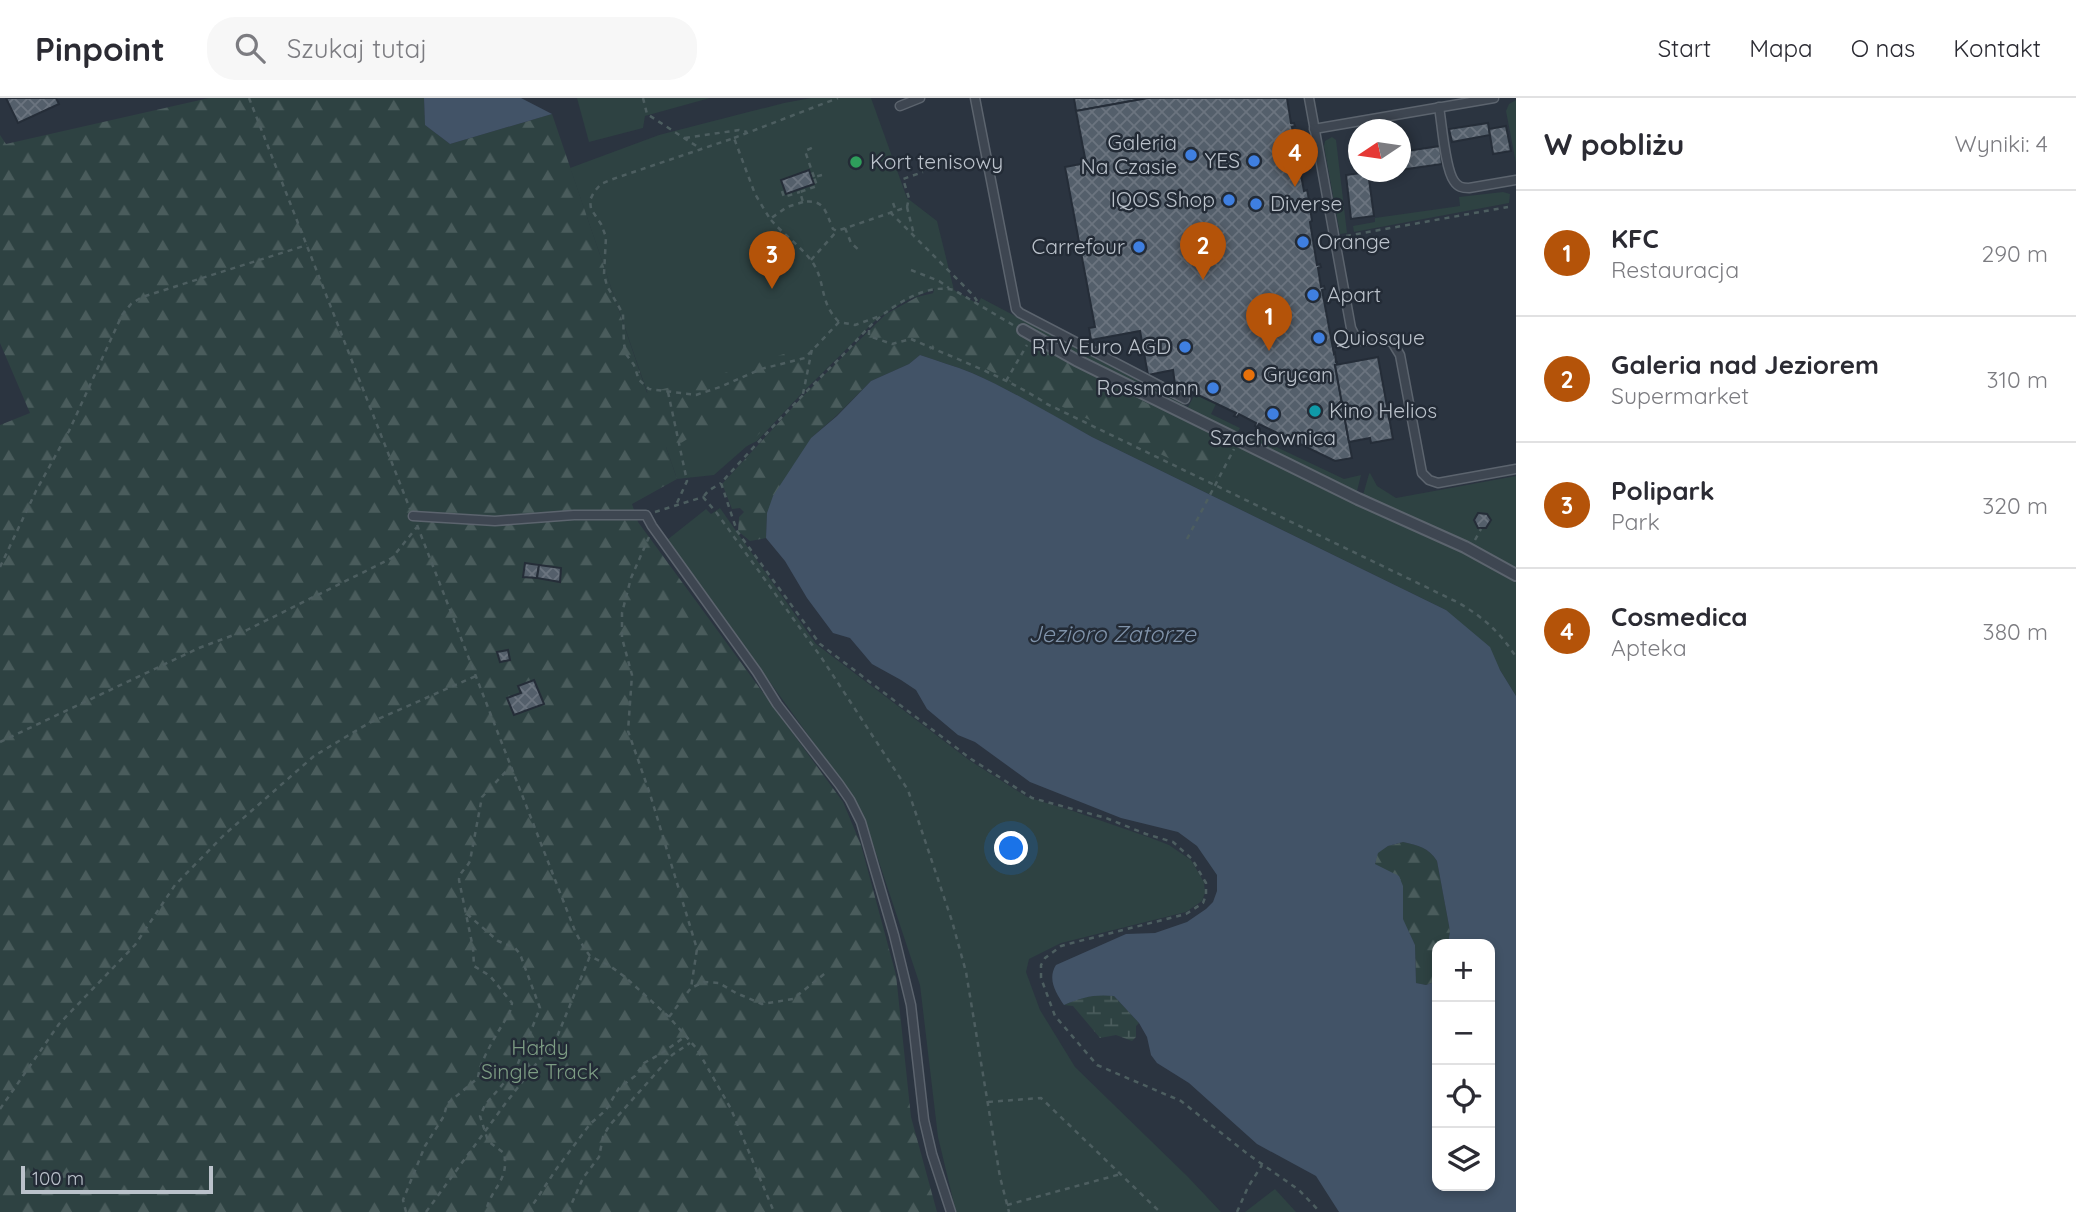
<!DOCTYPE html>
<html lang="pl">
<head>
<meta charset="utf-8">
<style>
	:root { --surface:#fff; --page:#f7f7f7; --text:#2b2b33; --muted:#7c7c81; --line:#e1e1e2; --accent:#b45309 }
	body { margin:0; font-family:Quicksand,sans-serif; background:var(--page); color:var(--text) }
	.controls { position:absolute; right:21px; bottom:21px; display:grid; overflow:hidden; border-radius:14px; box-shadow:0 4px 10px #0003 }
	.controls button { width:63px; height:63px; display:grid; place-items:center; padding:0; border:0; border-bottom:2px solid var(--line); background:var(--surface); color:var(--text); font:35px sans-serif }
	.compass { position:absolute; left:1348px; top:21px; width:63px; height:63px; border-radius:50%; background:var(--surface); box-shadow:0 4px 10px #0003; rotate:257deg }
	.scale { position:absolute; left:21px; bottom:18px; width:192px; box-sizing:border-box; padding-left:7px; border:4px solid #bbc2cb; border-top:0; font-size:19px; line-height:24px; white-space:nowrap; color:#bbc2cb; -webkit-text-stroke:5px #232b36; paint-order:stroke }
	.you { position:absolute; left:1012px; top:751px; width:24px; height:24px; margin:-18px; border:5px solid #fff; border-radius:50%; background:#1a73e8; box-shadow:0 0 0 10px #1a73e833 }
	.badge { display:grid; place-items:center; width:46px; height:46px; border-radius:50%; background:var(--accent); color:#fff; font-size:23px; font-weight:700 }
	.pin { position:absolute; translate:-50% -58px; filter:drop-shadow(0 2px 4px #0008) }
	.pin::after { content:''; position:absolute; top:37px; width:24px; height:21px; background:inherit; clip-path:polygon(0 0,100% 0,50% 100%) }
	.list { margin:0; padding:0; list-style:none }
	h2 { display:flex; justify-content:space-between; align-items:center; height:91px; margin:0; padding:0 28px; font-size:30px }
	h2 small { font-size:23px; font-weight:400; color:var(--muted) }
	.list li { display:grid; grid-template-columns:46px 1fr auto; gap:21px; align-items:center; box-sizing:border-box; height:126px; padding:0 28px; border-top:2px solid var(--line) }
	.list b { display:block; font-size:26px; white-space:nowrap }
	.list p { margin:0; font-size:23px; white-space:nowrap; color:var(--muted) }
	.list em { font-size:23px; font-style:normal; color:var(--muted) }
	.icon { flex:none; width:38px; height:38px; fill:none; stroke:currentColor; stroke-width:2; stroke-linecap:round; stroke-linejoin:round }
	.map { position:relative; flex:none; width:1516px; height:1114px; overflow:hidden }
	header { display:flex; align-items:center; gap:42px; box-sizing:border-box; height:98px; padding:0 35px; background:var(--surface); border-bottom:2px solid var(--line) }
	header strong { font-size:33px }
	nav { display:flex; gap:38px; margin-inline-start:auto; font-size:24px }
	.search { width:490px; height:63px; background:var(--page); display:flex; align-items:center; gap:18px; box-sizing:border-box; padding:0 24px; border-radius:28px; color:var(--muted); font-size:26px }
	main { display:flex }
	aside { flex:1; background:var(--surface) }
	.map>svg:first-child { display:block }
	.green { fill:#2e4242 }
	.forest { fill:url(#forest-firs) }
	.wetland { fill:url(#wetland-marsh) }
	.water { fill:#425367; fill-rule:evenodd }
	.building { fill:url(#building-cross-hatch); stroke:#252d38; stroke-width:2 }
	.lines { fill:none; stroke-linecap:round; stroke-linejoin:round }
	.service-casing { stroke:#5c646e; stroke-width:11 }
	.pedestrian-casing { stroke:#5c646e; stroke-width:14 }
	.path { stroke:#4d5e60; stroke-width:2.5; stroke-dasharray:5 5; stroke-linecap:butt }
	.service { stroke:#3e4651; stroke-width:8 }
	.pedestrian { stroke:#3e4651; stroke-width:10 }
	.shop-dot { fill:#3f7fe0; stroke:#232b36; stroke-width:2.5 }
	.leisure-dot { fill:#2e9e5b; stroke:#232b36; stroke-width:2.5 }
	.food-dot { fill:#e8710a; stroke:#232b36; stroke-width:2.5 }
	.culture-dot { fill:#0f9aa8; stroke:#232b36; stroke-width:2.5 }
	.labels { text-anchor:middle; stroke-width:5; stroke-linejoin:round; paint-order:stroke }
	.poi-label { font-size:21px; fill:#bbc2cb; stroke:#232b36; text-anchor:start }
	.park-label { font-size:21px; fill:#7d9d84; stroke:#232b36 }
	.water-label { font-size:23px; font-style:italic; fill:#8093aa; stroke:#232b36 }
</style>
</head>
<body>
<header>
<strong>Pinpoint</strong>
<div class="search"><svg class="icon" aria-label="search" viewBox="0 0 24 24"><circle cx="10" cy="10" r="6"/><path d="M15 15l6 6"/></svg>Szukaj tutaj</div>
<nav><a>Start</a><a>Mapa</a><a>O nas</a><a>Kontakt</a></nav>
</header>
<main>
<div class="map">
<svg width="1516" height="1114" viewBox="0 0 1516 1114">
	<defs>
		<pattern id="forest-firs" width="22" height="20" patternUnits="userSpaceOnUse" patternTransform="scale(1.75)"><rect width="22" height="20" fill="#2e4242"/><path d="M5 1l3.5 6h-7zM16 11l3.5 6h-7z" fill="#4a5c5c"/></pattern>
		<pattern id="wetland-marsh" width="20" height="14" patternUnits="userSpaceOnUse" patternTransform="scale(1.75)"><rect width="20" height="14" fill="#2e4242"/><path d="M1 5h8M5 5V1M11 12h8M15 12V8" fill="none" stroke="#4a5c5c"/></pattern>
		<pattern id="building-cross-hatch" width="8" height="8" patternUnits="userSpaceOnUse" patternTransform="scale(1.75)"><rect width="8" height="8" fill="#545f6b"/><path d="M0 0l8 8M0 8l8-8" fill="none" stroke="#6b747f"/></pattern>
	</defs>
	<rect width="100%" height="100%" fill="#2b3440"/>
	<g class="green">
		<polygon points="577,0 710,0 645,18 643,30 589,44"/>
		<path d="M811,0H871L907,100L937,123L954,192L978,206L981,200L1188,309L1195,296L1216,306L1211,316L1240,330L1238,334L1245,338L1247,335L1344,381L1361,377L1357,393L1363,397L1369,376L1370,375L1377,388L1396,400L1516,378V598L1500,572L1446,512L1092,339C1052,318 1013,293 972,275C955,268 937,263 920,257L934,191L903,204L877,221L805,292L757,343L747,348L714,377L677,381L570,70L659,37L784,5Z"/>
		<polygon points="1516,2 1516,65 1506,13 1509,6"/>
		<polygon points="1332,39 1336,42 1347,135 1340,136 1324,48 1325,43"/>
		<polygon points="1503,94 1510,96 1509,105 1354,134 1353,128 1375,124 1375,120 1460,108 1459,99"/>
		<polygon points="720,410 816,546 898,608 969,662 1027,699 1073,713 1151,740 1169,747 1191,762 1204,784 1205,795 1202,803 1186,814 1061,845 1029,861 1026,874 1040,912 1075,969 1188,1079 1221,1114 956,1114 938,1039 920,887 863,716 853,699 667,442 706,411 711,416"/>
		<polygon points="1275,1091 1296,1114 1245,1114"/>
	</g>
	<g class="forest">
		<polygon points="209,0 424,0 425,27 450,46 552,16 647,295 715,278 793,253 801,254 806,265 800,294 747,348 727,316 681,345 666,349 677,381 632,406 638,424 843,704 861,747 896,877 911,1019 937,1114 0,1114 0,327 30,315 0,245 0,37 6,46"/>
		<polygon points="934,195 952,198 970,206 1025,241 1088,276 1229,346 1231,348 1214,382 1009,283 964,259 937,248 920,257 909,266 871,283 836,318 811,340 767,415 766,440 750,443 738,433 739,419 744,414 740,410 732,411 723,388 723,385 804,297 886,216 917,199"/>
		<path d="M1403,744C1418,747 1429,750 1437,763L1450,833L1448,846H1437V883L1426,887L1416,885L1415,847L1375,766L1377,755L1388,748Z"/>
	</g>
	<polygon class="wetland" points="1099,896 1114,898 1139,925 1136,928 1136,939 1132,943 1116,937 1100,940 1073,908 1064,907 1085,898"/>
	<g class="water">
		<polygon points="424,0 521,0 552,16 450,46 425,27"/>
		<path d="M920,257C937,263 955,268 972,275C1013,293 1052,317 1092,339L1446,512L1490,549L1500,572L1516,598V1114H1339L1316,1078L1257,1046L1189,985L1157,965L1151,957L1147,939L1139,925L1114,898C1095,896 1082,899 1064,907C1056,895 1047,881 1056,867L1126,836L1155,835L1187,824L1206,811L1213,804L1217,793V777L1197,748L1178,734L1121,720L1030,684L975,644L958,637L927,611L916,592L901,582L872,566L850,540L833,535L807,500L785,463L766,440L767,415L773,398L811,340L837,318L871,283L909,266ZM1403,744C1418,747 1429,750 1437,763L1450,833L1448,846H1490V1088H1437V883L1426,887L1416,885L1415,847L1403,821V788L1399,778L1375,766L1378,755L1388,748Z"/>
	</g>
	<g class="building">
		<polygon points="6,0 56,0 59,6 18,25"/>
		<polygon points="1074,0 1148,0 1076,13"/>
		<polygon points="1148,0 1287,0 1291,25 1294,25 1295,28 1292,29 1295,47 1298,47 1299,50 1296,50 1304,93 1307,92 1308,96 1312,123 1310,124 1317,167 1320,166 1321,169 1318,170 1321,189 1324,188 1325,191 1322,192 1334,256 1335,255 1336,264 1337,264 1337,267 1335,267 1352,360 1335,363 1259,326 1257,329 1255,328 1256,325 1239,316 1237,319 1234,318 1236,315 1175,286 1173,272 1148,277 1140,233 1091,242 1089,230 1095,229 1065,69 1086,65 1076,13"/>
		<polygon points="1488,25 1490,37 1452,44 1449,31"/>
		<polygon points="1506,28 1511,53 1493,56 1489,31"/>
		<polygon points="1440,48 1442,66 1400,72 1400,54"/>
		<polygon points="809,72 814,86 786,96 781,82"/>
		<polygon points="1368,74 1374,118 1351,121 1346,77"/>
		<polygon points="1378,259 1393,341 1371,345 1370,340 1349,344 1335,267"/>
		<polygon points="1478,415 1487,416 1491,422 1486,430 1478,430 1474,422"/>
		<polygon points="525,465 539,467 537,480 523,479"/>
		<polygon points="539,467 561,470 560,484 537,480"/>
		<polygon points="508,552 510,562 500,564 497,554"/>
		<polygon points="534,582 544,606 514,617 507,600 521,595 518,588"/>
	</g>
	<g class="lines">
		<g class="service-casing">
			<g id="service">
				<polyline points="975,0 1016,211 1020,215 1185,301"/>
				<polyline points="1309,0 1351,230 1355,238 1362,243 1379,241 1392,244 1400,257 1422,375 1429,382 1438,385 1516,371"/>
				<polyline points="900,8 920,0"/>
				<path d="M1439,9C1442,26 1445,71 1454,83C1458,89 1462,90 1469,90L1516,82"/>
				<polyline points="1314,31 1494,0"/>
				<polyline points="413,418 495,423 574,417 646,417 652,428 757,574 777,606 839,686 850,702 861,724 894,837 911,907 924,1022 932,1056 951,1114"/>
			</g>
		</g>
		<g class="pedestrian-casing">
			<polyline id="pedestrian" points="1023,232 1076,262 1358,401 1465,449 1516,477"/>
		</g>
		<g class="path">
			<polyline points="249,0 410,411"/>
			<polyline points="643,0 647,16 701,51"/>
			<polyline points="685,40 739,32 747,34"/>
			<polyline points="734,40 838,0"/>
			<path d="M822,77L814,79L817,88L800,94L803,104C825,101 825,113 833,131L837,133L907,109L909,100L903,81L923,74"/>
			<polyline points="814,79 805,53 814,49"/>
			<polyline points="782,93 784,99 800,94"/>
			<polyline points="803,104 787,109 770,121 755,96 734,40 610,82 601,86 594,94 590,102 591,111 601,126 606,139 604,176 607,188 623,216 624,246 626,256 634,267 639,282 649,291 696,297 720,289 761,271 805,260 839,224 855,227 880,218"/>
			<polyline points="893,105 896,113"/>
			<polyline points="907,109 914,137"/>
			<polyline points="890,114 973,197 977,203"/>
			<path d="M771,122C784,137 802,149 813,165C826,185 819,204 839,224"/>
			<polyline points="845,130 851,145 860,153"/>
			<polyline points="1346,138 1508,109"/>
			<polyline points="811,162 837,133"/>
			<polyline points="911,172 939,183 949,190"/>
			<path d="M1013,227L954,192C930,186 904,201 885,215C869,227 854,246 839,261C798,301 759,343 721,385L737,433L820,546L971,661L1032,700L1106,720L1146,736L1173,744L1192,761L1206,785V797L1203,805L1186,816L1072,845L1061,848L1045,860L1041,867V880L1055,918L1097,967L1181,1003L1249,1057L1299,1092L1320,1114"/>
			<path d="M869,232V238L892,246L911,241C956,261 1006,279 1047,306L1457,504C1482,518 1501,535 1516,559"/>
			<polyline points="1006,283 1027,247"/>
			<polyline points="668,294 687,383 677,405"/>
			<polyline points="803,296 812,251"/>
			<polyline points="704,398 708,393 721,385"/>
			<polyline points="655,414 703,399 716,414 821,559 908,692 952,823 966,874 1000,1079 1009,1114"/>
			<polyline points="417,427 575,833 584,850 590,858 610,868 625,879 669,919 697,951 731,1011 774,1114"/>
			<polyline points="649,439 631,480 622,515 622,540 632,577 628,633 650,696 697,851 691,890"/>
			<polyline points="1187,441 1234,351"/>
			<polyline points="1475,442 1481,431"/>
			<polyline points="0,469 36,393 69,333 122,217 131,206 142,199 307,147"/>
			<polyline points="0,644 199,550 247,532 392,460 417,429"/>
			<path d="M467,816L498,843L515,850L520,856L540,910L513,978L503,986L485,1007L480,1018L488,1043L504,1055C510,1083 490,1090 486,1114"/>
			<polyline points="669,919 691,890 704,884 719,885 736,895 762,906 793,901 828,873"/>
			<polyline points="988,1004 1041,1000 1160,1114"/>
			<polyline points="0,1011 59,926 135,847 175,787 224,737 314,658 369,625 476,578"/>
			<polyline points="1007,1107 1121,1076"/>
			<path d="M406,1114L403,1102L425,1048L444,1018L447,1006L478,980C479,966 493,942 501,929C506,920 511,915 512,905L490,878L474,868L473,850L459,782C459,774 467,770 470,763L482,699L511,668"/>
			<polyline points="426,1114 505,1006 557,939 590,858"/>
			<polyline points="528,1114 557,1070 590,1026 606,1012 619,990 635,978 644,965 662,955 686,938"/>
			<polyline points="568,1114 583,1080 599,1059 603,1039 609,1028 672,957 690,945"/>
			<polyline points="1237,1114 1248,1089 1262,1067"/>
		</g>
		<use href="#service" class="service"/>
		<use href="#pedestrian" class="pedestrian"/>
	</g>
	<g class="shop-dot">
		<circle cx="1191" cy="57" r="7"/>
		<circle cx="1254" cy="63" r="7"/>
		<circle cx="1229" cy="102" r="7"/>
		<circle cx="1256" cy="106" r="7"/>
		<circle cx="1303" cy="144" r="7"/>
		<circle cx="1139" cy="149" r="7"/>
		<circle cx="1313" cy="197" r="7"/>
		<circle cx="1319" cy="240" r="7"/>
		<circle cx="1185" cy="249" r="7"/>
		<circle cx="1213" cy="290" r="7"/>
		<circle cx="1273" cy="316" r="7"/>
	</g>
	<circle class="leisure-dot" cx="856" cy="64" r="7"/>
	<circle class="food-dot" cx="1249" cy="277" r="7"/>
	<circle class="culture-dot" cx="1315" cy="313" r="7"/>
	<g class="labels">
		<g class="poi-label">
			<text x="1177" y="52" text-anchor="end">Galeria<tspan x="1177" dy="24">Na Czasie</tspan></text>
			<text x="1240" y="70" text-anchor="end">YES</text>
			<text x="870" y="71">Kort tenisowy</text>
			<text x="1215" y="109" text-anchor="end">IQOS Shop</text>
			<text x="1270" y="113">Diverse</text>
			<text x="1317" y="151">Orange</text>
			<text x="1125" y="156" text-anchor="end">Carrefour</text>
			<text x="1327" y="204">Apart</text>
			<text x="1333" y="247">Quiosque</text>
			<text x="1171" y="256" text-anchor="end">RTV Euro AGD</text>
			<text x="1263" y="284">Grycan</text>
			<text x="1199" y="297" text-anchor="end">Rossmann</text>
			<text x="1329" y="320">Kino Helios</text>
			<text x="1273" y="347" text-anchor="middle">Szachownica</text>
		</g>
		<g class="park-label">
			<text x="540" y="957">Hałdy<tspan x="540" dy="24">Single Track</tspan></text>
		</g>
		<g class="water-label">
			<text x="1112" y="544">Jezioro Zatorze</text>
		</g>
	</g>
</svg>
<div class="controls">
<button>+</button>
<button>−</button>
<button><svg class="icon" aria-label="locate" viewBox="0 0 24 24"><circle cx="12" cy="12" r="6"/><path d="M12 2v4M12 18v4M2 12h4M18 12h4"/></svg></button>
<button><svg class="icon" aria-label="layers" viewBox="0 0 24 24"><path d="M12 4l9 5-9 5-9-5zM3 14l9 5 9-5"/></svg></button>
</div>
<svg class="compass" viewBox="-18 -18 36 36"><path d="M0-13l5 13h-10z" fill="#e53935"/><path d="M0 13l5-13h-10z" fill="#7c7c81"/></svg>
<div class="scale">100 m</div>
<div class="you"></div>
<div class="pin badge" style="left:1269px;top:253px">1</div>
<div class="pin badge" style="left:1203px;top:182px">2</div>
<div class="pin badge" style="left:772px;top:191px">3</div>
<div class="pin badge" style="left:1295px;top:89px">4</div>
</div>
<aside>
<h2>W pobliżu<small>Wyniki: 4</small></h2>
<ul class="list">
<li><span class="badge">1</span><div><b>KFC</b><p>Restauracja</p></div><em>290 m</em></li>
<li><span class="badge">2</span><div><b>Galeria nad Jeziorem</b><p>Supermarket</p></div><em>310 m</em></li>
<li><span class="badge">3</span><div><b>Polipark</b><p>Park</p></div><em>320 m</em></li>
<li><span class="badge">4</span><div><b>Cosmedica</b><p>Apteka</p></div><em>380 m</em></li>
</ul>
</aside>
</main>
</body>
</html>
